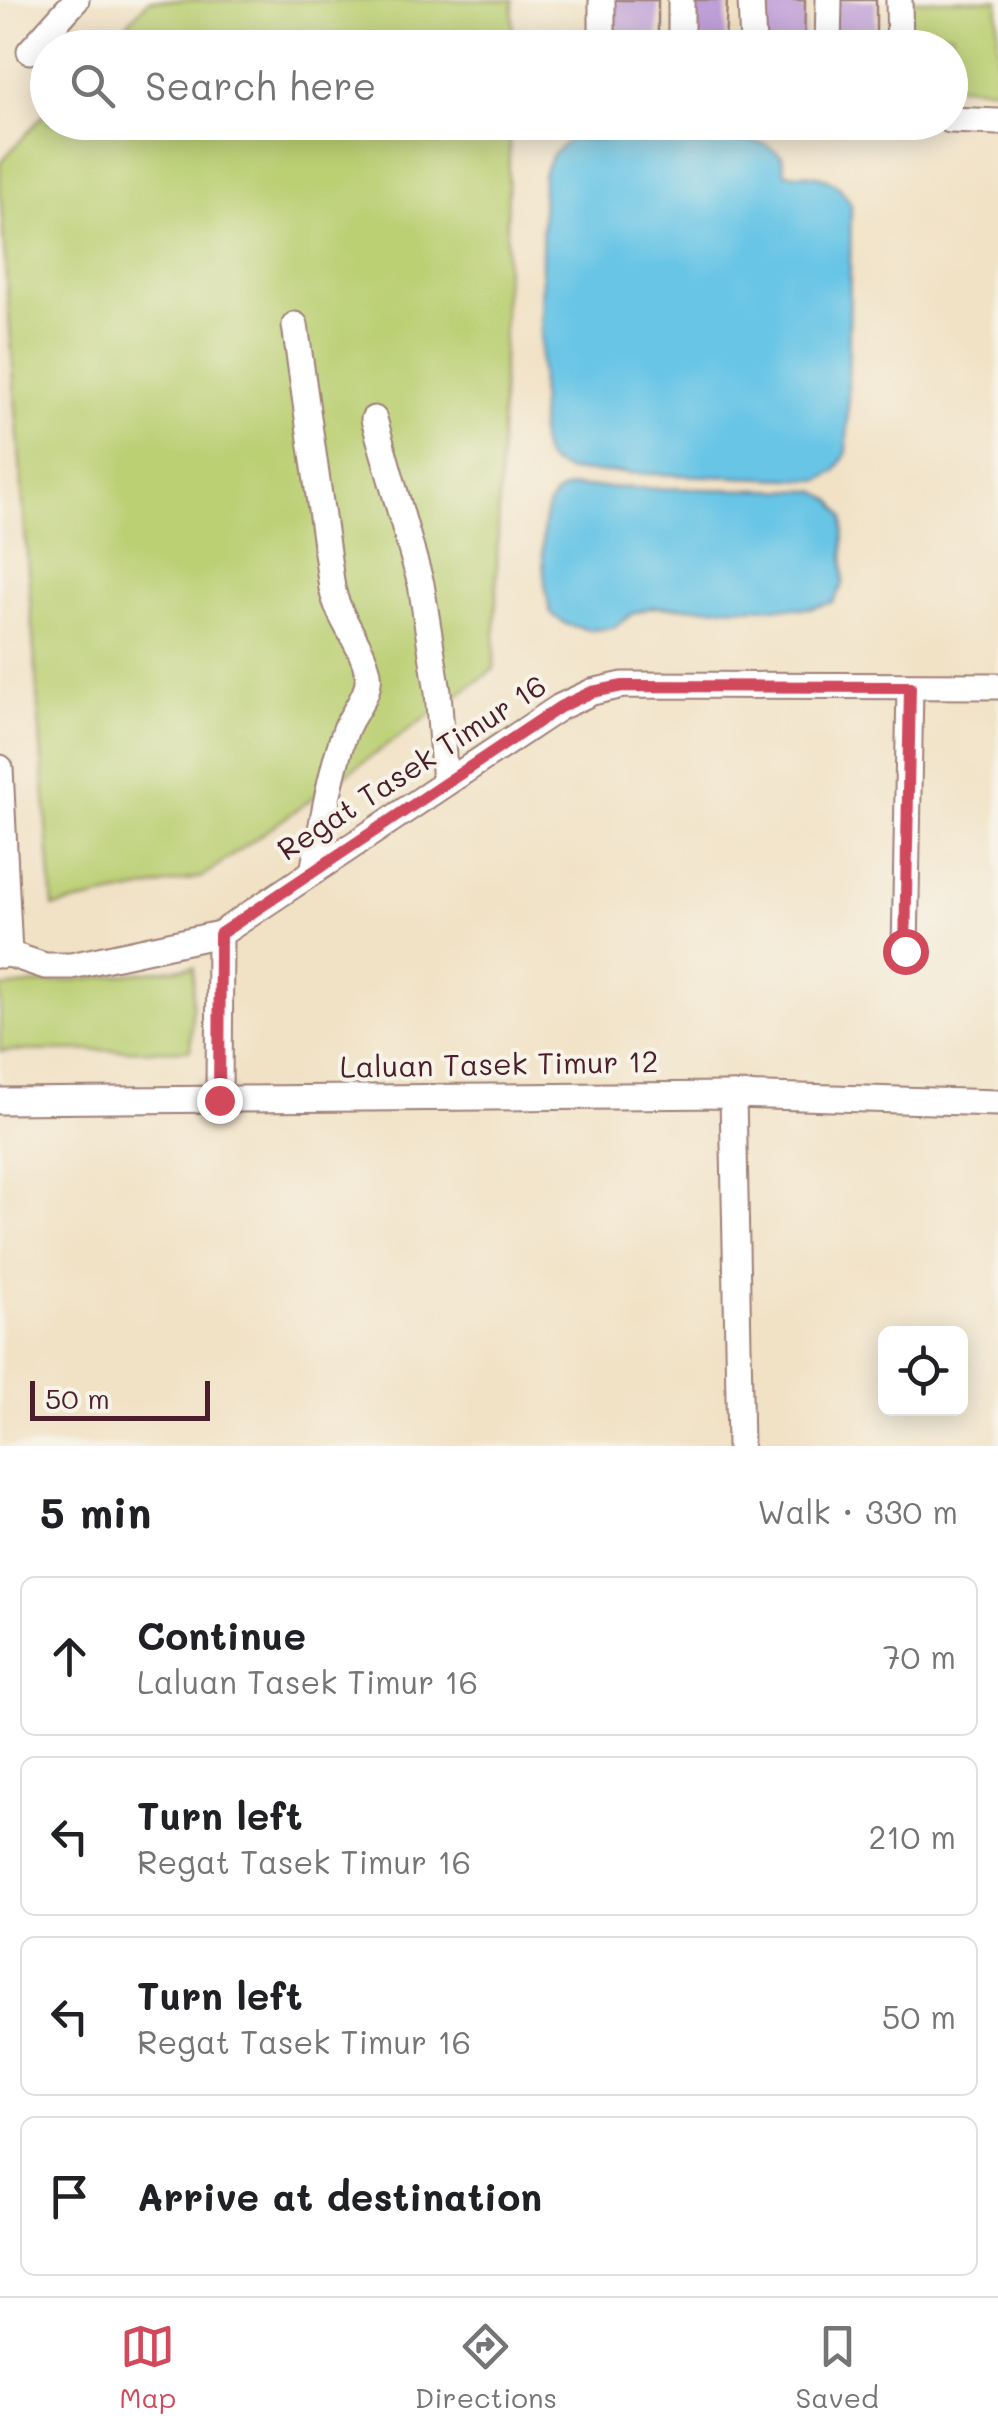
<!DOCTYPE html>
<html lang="en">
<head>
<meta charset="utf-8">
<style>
	:root { --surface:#fff; --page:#f6f6f6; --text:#202124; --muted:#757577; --line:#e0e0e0; --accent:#d1495b }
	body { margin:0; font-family:Mali,sans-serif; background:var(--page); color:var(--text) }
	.controls { position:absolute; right:30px; bottom:30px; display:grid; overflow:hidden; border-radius:15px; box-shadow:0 5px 25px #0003 }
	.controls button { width:90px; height:90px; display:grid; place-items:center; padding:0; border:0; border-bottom:2px solid var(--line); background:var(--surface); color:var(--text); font:50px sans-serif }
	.scale { position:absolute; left:30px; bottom:25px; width:180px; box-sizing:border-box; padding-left:10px; border:5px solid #4a1f2b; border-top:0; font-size:28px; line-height:35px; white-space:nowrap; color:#4a1f2b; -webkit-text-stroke:8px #f7f3e8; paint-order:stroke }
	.stop { position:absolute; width:30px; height:30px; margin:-22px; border:8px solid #d1495b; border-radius:50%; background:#fff }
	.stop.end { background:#d1495b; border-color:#fff; box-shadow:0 2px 10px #0008 }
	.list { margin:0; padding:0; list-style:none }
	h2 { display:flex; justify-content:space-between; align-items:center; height:130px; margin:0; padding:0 40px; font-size:42px }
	h2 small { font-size:32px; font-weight:400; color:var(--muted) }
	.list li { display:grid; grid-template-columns:65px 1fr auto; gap:30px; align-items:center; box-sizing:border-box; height:160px; margin:0 20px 20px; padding:0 20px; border:2px solid var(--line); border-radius:15px }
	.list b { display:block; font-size:38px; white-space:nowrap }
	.list p { margin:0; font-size:32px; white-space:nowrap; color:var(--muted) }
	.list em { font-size:32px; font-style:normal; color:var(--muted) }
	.icon { flex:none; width:55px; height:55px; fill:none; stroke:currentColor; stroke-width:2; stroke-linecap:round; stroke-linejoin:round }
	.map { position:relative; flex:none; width:998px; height:1446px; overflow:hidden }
	.search { position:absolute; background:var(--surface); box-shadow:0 5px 25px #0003; left:30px; right:30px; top:30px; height:110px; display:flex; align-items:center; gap:25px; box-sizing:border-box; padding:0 35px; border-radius:55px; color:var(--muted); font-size:38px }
	.sheet { height:850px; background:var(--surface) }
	nav { display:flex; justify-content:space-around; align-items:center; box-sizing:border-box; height:140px; border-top:2px solid var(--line); background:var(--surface); font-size:28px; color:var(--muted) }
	nav a { display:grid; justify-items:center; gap:5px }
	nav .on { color:var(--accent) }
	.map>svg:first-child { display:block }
	.green { fill:#bbcf73; stroke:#82774f; stroke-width:2.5 }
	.water { fill:#67c5e6; stroke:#587288; stroke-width:2.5 }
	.building { fill:#bf9fd7 }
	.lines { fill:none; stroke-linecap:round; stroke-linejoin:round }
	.minor-casing { stroke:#9e8078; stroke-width:29 }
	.minor { stroke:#fff; stroke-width:25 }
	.route { stroke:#d1495b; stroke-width:12 }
	.labels { text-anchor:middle; stroke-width:8; stroke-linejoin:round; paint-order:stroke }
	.street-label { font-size:30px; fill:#4a1f2b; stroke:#f7f3e8 }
</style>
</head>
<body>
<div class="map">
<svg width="998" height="1446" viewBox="0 0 998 1446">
	<rect width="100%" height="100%" fill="#f7f3e8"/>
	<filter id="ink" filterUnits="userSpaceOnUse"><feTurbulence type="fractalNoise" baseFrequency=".01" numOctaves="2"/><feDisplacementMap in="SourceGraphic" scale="20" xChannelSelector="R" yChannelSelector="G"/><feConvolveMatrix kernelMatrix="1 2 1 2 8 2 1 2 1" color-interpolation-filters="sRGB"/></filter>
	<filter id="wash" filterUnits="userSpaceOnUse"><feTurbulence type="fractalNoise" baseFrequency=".0048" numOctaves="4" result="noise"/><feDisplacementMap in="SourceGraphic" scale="40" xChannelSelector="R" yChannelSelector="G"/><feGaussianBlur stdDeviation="2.25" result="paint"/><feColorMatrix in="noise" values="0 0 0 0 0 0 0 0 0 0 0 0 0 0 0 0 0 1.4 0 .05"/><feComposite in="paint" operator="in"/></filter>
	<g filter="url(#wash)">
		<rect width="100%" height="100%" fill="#f1e2c6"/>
		<g class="green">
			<polygon points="149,0 513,0 512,47 106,47"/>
			<polygon points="906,0 998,0 998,89 951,85 952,33 905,34"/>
			<polygon points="47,111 48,122 510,123 494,669 202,877 53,907 0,193 0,163"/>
			<polygon points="194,967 190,1050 0,1051 0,988"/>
		</g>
		<g class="water">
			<path d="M571,138L740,139L765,144L782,156L785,173C818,176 833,172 851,204L847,452L836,471L820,480L570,471C546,463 542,461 540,435L543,174L553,154Z"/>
			<path d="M572,487L816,491L833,501L844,517L843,584L833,602L812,608L652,607L632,614L613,628L591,630L568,625L551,614C544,588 534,513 557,494C561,490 567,489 572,487Z"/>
		</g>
		<g id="blocks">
			<g class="building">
				<polygon points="613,0 658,0 658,48 612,48"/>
				<polygon points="684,0 727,0 725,48 683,48"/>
				<polygon points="760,0 805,0 804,48 759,48"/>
				<rect x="831" y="0" width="45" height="48"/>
			</g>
		</g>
	</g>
	<g filter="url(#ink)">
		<use href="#blocks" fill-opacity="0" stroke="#9e8078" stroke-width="2.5"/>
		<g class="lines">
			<g class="minor-casing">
				<g id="minor">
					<polyline points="751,0 753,48"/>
					<polyline points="899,0 900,48"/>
					<polyline points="602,48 602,0"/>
					<polyline points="681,48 681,0"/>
					<polyline points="828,48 829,0"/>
					<polyline points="30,51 76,0"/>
					<polyline points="950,120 998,122"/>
					<path d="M295,325L332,588C339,621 362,643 368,673C371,694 353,711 346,729C330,772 322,827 313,872"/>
					<polyline points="374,419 421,584 438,692 445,783"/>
					<polyline points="0,768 9,954"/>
					<polyline points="905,951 910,687"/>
					<polyline points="0,955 9,954 45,966 71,966 220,934"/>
					<polyline points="733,1095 740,1446"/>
					<polyline points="219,1100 220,934 560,707 592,692 623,685 998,686"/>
					<polyline points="0,1101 733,1095 998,1103"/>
				</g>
			</g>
			<use href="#minor" class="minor"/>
		</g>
	</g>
	<g class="lines" filter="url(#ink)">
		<polyline class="route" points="219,1100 220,934 560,707 592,692 623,686 910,687 905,951"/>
	</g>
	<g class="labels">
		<g class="street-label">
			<text transform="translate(412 768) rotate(-33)" y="10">Regat Tasek Timur 16</text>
			<text transform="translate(499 1065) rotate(-1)" y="10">Laluan Tasek Timur 12</text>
		</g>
	</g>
</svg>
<div class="controls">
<button><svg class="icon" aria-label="locate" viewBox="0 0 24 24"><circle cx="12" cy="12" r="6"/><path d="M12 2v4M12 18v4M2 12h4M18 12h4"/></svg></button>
</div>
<div class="scale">50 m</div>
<div class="stop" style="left:905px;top:951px"></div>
<div class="stop end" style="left:219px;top:1100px"></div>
<div class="search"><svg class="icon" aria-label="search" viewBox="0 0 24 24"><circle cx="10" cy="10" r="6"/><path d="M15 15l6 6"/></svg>Search here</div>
</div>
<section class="sheet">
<h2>5 min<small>Walk · 330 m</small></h2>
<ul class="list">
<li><svg class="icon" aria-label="ahead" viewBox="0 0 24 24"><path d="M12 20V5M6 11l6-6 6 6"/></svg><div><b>Continue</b><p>Laluan Tasek Timur 16</p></div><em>70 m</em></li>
<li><svg class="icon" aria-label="left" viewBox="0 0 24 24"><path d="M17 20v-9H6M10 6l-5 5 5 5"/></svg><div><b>Turn left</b><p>Regat Tasek Timur 16</p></div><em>210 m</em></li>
<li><svg class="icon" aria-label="left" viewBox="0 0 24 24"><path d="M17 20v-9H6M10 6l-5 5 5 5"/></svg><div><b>Turn left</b><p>Regat Tasek Timur 16</p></div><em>50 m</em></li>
<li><svg class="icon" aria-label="arrive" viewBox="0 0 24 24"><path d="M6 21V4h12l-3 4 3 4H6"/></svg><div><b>Arrive at destination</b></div></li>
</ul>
</section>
<nav>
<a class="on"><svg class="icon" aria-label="map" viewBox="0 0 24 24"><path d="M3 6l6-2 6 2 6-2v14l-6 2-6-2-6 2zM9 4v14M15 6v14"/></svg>Map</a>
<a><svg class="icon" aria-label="directions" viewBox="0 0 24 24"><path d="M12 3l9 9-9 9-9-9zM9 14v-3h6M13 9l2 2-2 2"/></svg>Directions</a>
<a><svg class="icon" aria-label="saved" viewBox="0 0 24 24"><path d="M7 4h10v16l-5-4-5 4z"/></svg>Saved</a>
</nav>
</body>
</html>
